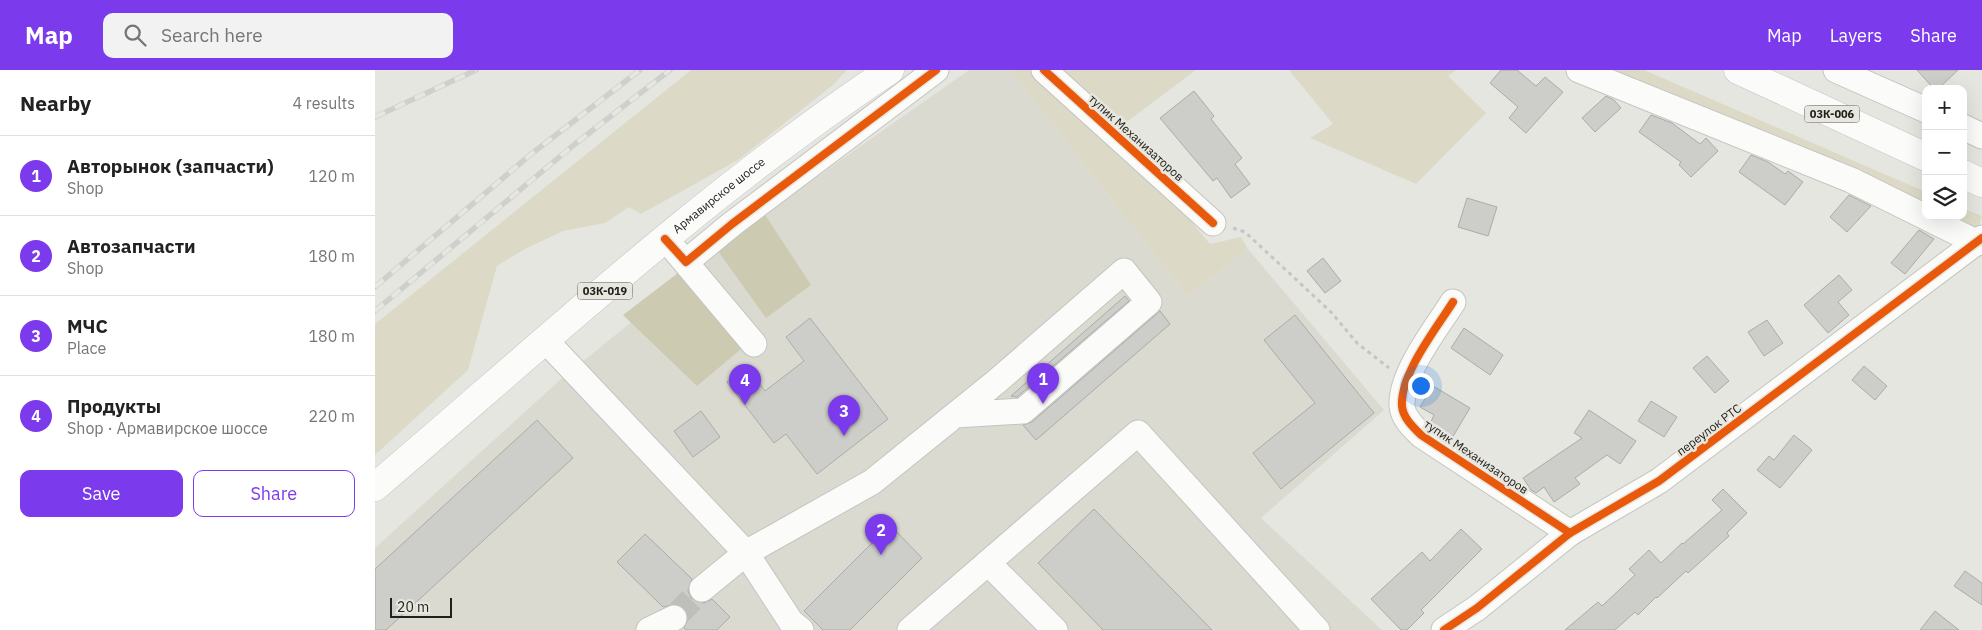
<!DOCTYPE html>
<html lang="en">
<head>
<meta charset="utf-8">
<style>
	:root { --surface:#fff; --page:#f2f2f2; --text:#222; --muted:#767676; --line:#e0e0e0; --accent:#7c3aed }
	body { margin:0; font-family:"IBM Plex Sans",sans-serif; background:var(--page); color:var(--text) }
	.controls { position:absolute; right:15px; top:15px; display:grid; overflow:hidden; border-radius:10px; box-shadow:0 5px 20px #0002 }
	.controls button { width:45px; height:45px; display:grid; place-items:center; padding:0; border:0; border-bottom:1px solid var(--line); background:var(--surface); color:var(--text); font:25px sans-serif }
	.scale { position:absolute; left:15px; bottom:12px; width:62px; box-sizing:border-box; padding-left:5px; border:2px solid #20201d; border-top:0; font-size:14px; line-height:18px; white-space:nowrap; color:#20201d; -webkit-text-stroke:4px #e8e7df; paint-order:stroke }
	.you { position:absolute; left:1045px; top:315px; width:18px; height:18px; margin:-12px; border:4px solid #fff; border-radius:50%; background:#1a73e8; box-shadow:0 0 0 8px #1a73e833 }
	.badge { display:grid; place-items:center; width:32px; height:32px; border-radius:50%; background:var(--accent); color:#fff; font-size:16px; font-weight:700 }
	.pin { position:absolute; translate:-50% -41px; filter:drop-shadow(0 1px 2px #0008) }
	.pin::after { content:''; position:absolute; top:26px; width:18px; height:15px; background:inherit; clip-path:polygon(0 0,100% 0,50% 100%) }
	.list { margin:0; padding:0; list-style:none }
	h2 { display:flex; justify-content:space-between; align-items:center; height:65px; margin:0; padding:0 20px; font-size:21px }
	h2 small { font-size:16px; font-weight:400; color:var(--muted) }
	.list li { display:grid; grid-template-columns:32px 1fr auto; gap:15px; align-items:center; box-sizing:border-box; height:80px; padding:0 20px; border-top:1px solid var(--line) }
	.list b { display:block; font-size:19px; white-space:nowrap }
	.list p { margin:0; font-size:16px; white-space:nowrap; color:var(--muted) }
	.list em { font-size:16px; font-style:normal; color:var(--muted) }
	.actions { display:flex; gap:10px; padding:15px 20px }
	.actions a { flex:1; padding:11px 0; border:1px solid var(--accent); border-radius:10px; text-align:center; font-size:18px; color:var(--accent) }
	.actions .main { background:var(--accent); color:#fff }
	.icon { flex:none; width:28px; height:28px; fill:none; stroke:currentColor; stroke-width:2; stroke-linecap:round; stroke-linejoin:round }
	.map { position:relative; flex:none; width:1607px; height:560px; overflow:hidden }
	header { display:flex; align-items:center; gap:30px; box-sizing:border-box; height:70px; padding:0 25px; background:var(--accent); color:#fff }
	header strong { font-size:24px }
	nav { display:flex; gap:28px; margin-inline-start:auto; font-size:18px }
	.search { width:350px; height:45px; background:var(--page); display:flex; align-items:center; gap:12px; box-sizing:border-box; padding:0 18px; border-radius:10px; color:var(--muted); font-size:19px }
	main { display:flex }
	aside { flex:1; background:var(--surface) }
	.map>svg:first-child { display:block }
	.built { fill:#dbdad0 }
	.green { fill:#dcdac7 }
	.forest { fill:#cdcab2 }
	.building { fill:#cdcdc9; stroke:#ababa8 }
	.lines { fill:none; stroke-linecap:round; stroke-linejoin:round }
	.minor-tunnel { stroke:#bebeba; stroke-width:25; stroke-dasharray:25 12; stroke-linecap:butt }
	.minor-casing { stroke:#c4c4c1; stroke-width:27 }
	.major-casing { stroke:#c4c4c1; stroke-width:29 }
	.path { stroke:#c5c5c4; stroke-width:3; stroke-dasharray:4 4; stroke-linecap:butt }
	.minor { stroke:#fbfbfa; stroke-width:25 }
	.major { stroke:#fbfbfa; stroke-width:28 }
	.rail-casing { stroke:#cfcfcd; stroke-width:5.5 }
	.rail { stroke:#e8e7df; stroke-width:4; stroke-dasharray:11; stroke-linecap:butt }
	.cycleway-casing { stroke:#e8e7df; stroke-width:11 }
	.cycleway { stroke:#e8590c; stroke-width:8 }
	.labels { text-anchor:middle; stroke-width:5; stroke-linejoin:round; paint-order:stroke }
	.shield { fill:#e8e7df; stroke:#5c5c57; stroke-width:1 }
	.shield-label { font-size:11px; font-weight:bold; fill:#20201d }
	.street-label { font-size:12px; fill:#20201d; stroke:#e8e7df }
</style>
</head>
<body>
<header>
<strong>Map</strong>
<div class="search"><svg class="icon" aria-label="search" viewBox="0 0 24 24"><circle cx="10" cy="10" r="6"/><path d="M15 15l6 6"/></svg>Search here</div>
<nav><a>Map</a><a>Layers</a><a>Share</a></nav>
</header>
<main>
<aside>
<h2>Nearby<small>4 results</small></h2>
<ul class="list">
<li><span class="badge">1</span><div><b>Авторынок (запчасти)</b><p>Shop</p></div><em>120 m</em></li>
<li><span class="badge">2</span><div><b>Автозапчасти</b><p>Shop</p></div><em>180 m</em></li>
<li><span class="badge">3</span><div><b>МЧС</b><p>Place</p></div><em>180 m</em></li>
<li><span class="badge">4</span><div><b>Продукты</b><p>Shop · Армавирское шоссе</p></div><em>220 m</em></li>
</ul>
<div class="actions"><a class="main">Save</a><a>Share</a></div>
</aside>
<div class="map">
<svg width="1607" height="560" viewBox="0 0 1607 560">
	<rect width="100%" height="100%" fill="#e6e6e1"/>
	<polygon class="built" points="594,0 635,0 813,227 873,179 1009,340 886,448 1007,560 0,560 0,478 185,310 393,141"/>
	<g class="green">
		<polygon points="316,0 472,0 458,15 363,90 266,144 254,137 230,153 188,161 150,179 122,196 93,300 0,385 0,254"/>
		<polygon points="635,0 821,0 741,60 835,174 866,167 873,179 813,227"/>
		<polygon points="914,0 1081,0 1073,6 1111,43 1041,114 935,68 958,54"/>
		<polygon points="1218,0 1269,0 1551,122 1551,139"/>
		<polygon points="1588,138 1607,146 1602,163 1566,146 1588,146"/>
	</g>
	<g class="forest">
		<polygon points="387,140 436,215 391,248 340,177"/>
		<polygon points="303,203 366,279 322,316 248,245"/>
	</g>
	<g class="building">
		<polygon points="1126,0 1142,0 1161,16 1170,7 1188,22 1151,63 1134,48 1143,37 1115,13"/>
		<polygon points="1542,0 1583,0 1563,19 1559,19"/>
		<polygon points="819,21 839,46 836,49 867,88 860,94 875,114 856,128 842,108 838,111 785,48"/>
		<polygon points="1231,26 1239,30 1246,38 1220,62 1207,48"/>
		<polygon points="1276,45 1297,53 1325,74 1331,68 1343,81 1316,107 1304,95 1306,92 1264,62"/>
		<polygon points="1376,85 1393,92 1410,104 1413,101 1428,112 1410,135 1364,102"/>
		<polygon points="1474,125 1496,136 1472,162 1455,147"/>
		<polygon points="1092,128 1122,137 1113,166 1083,157"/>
		<polygon points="1544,160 1559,169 1530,204 1516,193"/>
		<polygon points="948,188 966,211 950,223 932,201"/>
		<polygon points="1464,205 1477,220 1463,232 1474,245 1453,263 1429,235"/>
		<polygon points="750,226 754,231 642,327 636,326"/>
		<polygon points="785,241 795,254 661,370 648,355 657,352"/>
		<polygon points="920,245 999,343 906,419 878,383 940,333 889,270"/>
		<polygon points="435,248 513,349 442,404 411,364 399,373 352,312 372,297 390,321 429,291 411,267"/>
		<polygon points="1392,250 1408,273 1389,286 1373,262"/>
		<polygon points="1089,258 1128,285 1115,305 1076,278"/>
		<polygon points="1332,286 1354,311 1340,323 1318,298"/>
		<polygon points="1489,296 1512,316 1500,330 1477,310"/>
		<polygon points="1058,316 1095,338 1077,368 1055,354 1059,345 1045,337"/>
		<polygon points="1276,331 1302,347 1289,367 1263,351"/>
		<polygon points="1214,340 1261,371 1245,394 1232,385 1200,408 1205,414 1179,432 1169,417 1161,423 1156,420 1148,408 1207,368 1199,363"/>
		<polygon points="326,341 345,367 318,387 299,361"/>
		<polygon points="162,350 198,388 11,560 0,560 0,499"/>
		<polygon points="1419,365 1437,380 1405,418 1382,400 1394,386 1399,390"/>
		<polygon points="1348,419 1372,443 1352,463 1354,466 1313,503 1311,501 1282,528 1281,527 1263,545 1260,542 1240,560 1190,560 1223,532 1227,536 1260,505 1254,499 1274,480 1286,493 1307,473 1308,474 1347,440 1337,430"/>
		<polygon points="719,439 837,560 728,560 663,493"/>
		<polygon points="515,455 547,488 475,560 448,560 429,541"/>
		<polygon points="1086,459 1107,479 1046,540 1049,543 1032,560 1026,560 996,529 1047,482 1055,491"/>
		<polygon points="270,464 317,509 313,521 316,528 329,533 337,529 355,547 342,560 312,560 309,558 313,549 307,536 300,534 288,537 242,492"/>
		<polygon points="1590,501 1607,513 1607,535 1579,516"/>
		<polygon points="1560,541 1584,560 1545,560"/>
	</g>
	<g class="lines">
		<polyline class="minor-tunnel" points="299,548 327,519"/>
		<g class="minor-casing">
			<g id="minor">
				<polyline points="669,0 838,153"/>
				<polyline points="1204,0 1476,110 1603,173"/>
				<polyline points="1461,0 1551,40"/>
				<polyline points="1588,57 1607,66"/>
				<polyline points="300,180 379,274"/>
				<polyline points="311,192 357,154 561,0"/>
				<path d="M1078,232C1061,259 1025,304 1027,336C1028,348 1038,357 1046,365L1195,463"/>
				<polyline points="171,271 371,483 416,552 426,560"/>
				<polyline points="613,493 680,560"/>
				<polyline points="327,519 371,483 497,412 621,312 749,201 774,232 648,341 580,345"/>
				<polyline points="274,560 299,548"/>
				<polyline points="535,560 763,363 942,560"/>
				<polyline points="1069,560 1102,538 1195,463 1284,411 1607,168"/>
			</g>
		</g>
		<g class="major-casing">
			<g id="major">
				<polyline points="1363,0 1551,87"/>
				<polyline points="1588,104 1607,113"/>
				<path id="s1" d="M0,417C168,274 331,122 515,0"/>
			</g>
		</g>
		<polyline class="path" points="858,158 870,162 956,242 982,273 1014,298"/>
		<use href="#minor" class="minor"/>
		<use href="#major" class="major"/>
		<g class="rail-casing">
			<g id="rail">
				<polyline points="0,47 101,0"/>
				<polyline points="0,217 155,85 265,0"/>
				<polyline points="0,241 200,74 295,0"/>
			</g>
		</g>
		<use href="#rail" class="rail"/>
		<g class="cycleway-casing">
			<g id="cycleway">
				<polyline points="669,0 838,153"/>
				<polyline points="290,169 311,192 357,154 561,0"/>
				<path d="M1078,232C1061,259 1025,304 1027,336C1028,348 1038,357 1046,365L1195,463"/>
				<polyline points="1069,560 1102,538 1195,463 1284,411 1607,168"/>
			</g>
		</g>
		<use href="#cycleway" class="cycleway"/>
	</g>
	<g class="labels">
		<g class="shield">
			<rect x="1429.5" y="35.5" width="55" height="17" rx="4"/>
			<rect x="202.5" y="212.5" width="55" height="17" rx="4"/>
		</g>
		<g class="shield-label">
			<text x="1457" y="48">03К-006</text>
			<text x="230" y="225">03К-019</text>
		</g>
		<g class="street-label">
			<text transform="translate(761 68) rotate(42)" y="4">тупик Механизаторов</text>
			<text dy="4" stroke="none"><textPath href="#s1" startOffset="451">Армавирское шоссе</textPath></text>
			<text transform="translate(1334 360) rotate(-37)" y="4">переулок РТС</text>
			<text transform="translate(1101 387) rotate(34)" y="4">тупик Механизаторов</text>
		</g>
	</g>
</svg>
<div class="controls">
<button>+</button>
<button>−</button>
<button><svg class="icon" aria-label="layers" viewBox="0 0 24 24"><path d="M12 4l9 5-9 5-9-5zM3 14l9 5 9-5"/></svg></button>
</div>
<div class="scale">20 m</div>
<div class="you"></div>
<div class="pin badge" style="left:668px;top:334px">1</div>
<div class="pin badge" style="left:506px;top:485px">2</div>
<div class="pin badge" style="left:469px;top:366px">3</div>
<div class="pin badge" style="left:370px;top:335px">4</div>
</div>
</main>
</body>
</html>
